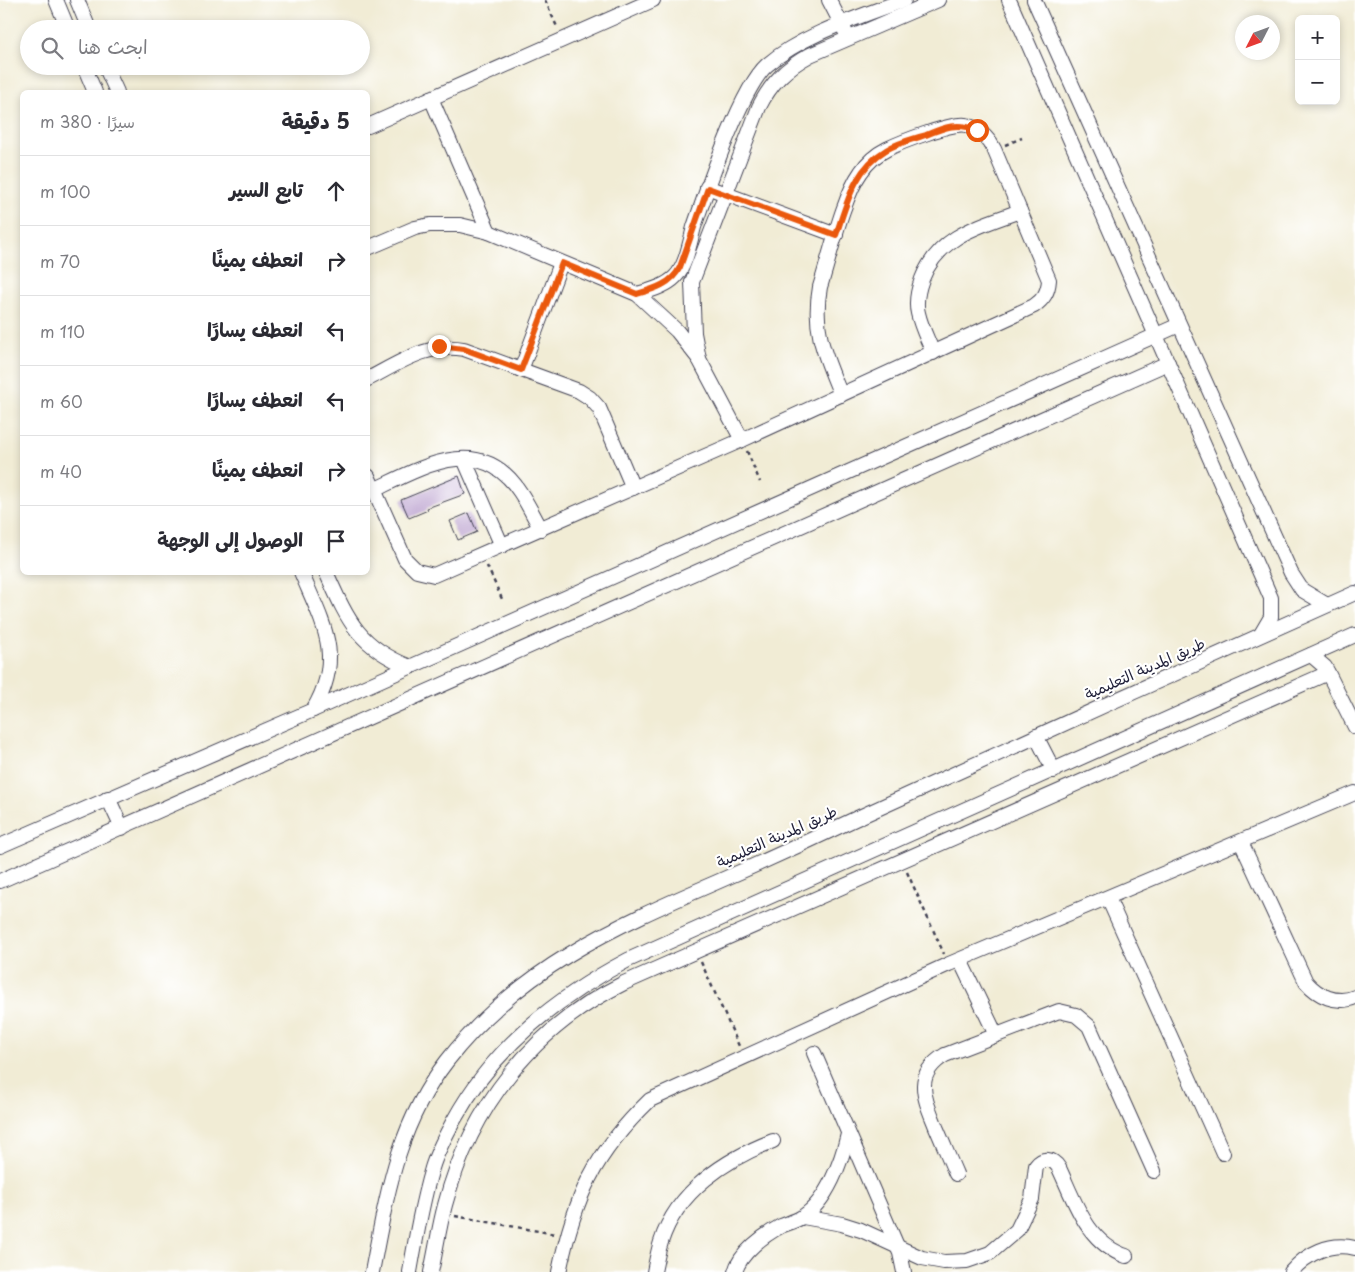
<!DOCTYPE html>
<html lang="ar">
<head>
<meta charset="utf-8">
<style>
	:root { --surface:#fff; --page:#f2f2f3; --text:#2b2b33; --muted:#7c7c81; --line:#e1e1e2 }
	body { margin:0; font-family:"Playpen Sans","Playpen Sans Arabic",sans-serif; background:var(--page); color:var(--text); direction:rtl }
	.controls { position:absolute; right:15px; top:15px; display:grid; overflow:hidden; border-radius:8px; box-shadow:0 2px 8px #0003 }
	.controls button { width:45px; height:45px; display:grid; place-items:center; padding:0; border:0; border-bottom:1px solid var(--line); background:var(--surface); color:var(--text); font:25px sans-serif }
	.compass { position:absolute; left:1235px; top:15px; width:45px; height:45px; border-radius:50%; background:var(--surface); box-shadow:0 2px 8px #0003; rotate:228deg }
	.stop { position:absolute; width:15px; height:15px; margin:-11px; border:4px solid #ea580c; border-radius:50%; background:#fff }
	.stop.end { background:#ea580c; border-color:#fff; box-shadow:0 1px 5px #0008 }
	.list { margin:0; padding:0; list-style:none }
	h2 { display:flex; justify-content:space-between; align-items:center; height:65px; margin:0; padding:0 20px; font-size:21px }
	h2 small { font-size:16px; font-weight:400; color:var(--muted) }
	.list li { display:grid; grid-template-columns:32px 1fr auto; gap:15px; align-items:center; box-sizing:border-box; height:70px; padding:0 20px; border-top:1px solid var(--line) }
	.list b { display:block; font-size:19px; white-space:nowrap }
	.list em { font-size:16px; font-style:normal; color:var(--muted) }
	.icon { flex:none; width:28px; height:28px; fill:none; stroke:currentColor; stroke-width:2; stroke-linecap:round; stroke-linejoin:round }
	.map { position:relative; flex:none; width:1355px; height:1272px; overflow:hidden; direction:ltr }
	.search { position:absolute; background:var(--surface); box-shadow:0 2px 8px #0003; left:20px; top:20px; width:350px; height:55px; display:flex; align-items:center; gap:12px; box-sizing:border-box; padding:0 18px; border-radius:28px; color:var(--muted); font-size:19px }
	.panel { position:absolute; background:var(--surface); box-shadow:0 2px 8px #0003; left:20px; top:90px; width:350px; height:485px; border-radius:8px; direction:rtl }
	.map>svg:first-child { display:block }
	.building { fill:#bda4d0 }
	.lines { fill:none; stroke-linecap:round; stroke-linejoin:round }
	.minor-casing { stroke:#414052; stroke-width:16 }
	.path { stroke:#414052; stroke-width:2.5; stroke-dasharray:4 4; stroke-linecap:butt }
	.minor { stroke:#fff; stroke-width:14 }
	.route { stroke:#ea580c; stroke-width:6 }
	.labels { text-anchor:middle; stroke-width:4.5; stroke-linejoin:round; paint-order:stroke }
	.street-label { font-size:15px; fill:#22223b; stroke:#fff }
</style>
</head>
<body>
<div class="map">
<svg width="1355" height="1272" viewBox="0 0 1355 1272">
	<rect width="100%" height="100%" fill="#fff"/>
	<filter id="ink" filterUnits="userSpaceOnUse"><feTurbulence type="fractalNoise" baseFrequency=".02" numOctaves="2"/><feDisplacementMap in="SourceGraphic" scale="10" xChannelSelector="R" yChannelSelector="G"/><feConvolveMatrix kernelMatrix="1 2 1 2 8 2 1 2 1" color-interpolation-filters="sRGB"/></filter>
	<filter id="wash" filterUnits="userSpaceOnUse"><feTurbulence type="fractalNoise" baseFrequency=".0096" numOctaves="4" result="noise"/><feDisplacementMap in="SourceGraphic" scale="20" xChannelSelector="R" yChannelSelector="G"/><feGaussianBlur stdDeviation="1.12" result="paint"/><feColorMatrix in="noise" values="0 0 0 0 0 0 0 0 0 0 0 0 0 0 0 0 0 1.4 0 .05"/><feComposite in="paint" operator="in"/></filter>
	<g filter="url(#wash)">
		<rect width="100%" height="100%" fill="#f1ecd5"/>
		<g id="blocks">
			<g class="building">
				<polygon points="459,476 465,494 427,508 428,510 409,518 401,500"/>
				<polygon points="469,513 477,532 458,540 450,521"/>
			</g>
		</g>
	</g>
	<g filter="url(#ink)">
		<use href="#blocks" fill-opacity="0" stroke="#414052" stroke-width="1"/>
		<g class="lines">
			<g class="minor-casing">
				<g id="minor">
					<polyline points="56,0 68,29"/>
					<polyline points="77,0 89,29"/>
					<polyline points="829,0 845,31"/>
					<polyline points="1009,0 1271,598 1271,617 1261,634"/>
					<polyline points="1034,0 1291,573 1302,590 1327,605"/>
					<polyline points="84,66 95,92"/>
					<polyline points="105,66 117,92"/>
					<polyline points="431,98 489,232"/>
					<polyline points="368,126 653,0"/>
					<polyline points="707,187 836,235"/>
					<polyline points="368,248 415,228 430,225 460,225 489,232 637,294 677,331 699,359 742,440"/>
					<path d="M637,294C650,291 666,286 675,277C686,266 690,242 694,227C706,192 741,88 767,65C803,34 860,17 904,0"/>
					<path d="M933,353C928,340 921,327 918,313C915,301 918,290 922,279C939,235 980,226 1020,211"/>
					<path d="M699,359L694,333L692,282L759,107C771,83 786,68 810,55L938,0"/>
					<polyline points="521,370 561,263"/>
					<path d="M368,379C399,363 428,342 464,349L579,391L590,398L599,408L633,488"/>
					<polyline points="464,459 502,546"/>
					<path d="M368,476L405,559L417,571L434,575L742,440L1034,306C1044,299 1048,292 1049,280L994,149C988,138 980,129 966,125C953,122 901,142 887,149C877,154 867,163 861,172C843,197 830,256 820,287C812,330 825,356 841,395"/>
					<path d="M374,490C422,467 481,432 520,492C528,504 534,517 541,529"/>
					<path d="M301,572C323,624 345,657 313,710"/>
					<path d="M326,572C348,621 358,646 410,667"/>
					<polyline points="1311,655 1325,667 1355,727"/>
					<polyline points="1036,736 1054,771"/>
					<polyline points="108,798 122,828"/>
					<path d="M1241,842L1306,982C1318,996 1337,1005 1355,997"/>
					<polyline points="0,846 313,710 1179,325"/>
					<polyline points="0,881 1168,363"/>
					<polyline points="1108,898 1223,1153"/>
					<polyline points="960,960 996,1035"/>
					<polyline points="814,1053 900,1253 904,1272"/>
					<path d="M956,1174C949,1158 943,1143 936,1127C925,1099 912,1075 945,1055L1059,1011L1076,1015L1089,1026L1154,1171"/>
					<path d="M803,1217L842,1224L861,1230L922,1258L944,1262L967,1261L990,1253L1017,1230L1032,1199L1036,1166C1043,1157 1053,1158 1059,1168C1075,1202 1087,1243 1126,1256"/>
					<path d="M372,1272C387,1195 397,1125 447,1061C519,969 613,927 717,882C763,862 809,841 855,819C1021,743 1188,667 1355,593"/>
					<path d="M410,1272C416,1237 422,1202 432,1168C437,1151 446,1135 454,1120C494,1047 556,998 628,960L1355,635"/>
					<path d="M431,1272C436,1250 439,1227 445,1205C471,1106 533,1028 624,983L1328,673"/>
					<path d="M559,1272C575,1196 594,1154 650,1100L949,964L1355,793"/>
					<path d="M654,1272C656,1262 658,1251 661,1242C677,1191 726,1159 773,1141"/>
					<path d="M735,1272C740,1253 764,1235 781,1226C788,1223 796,1221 802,1217C827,1202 842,1160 848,1134"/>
					<path d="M1291,1272C1307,1253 1330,1242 1355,1248"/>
				</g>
			</g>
			<g class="path">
				<polyline points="545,0 558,29"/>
				<polyline points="1005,145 1022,138"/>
				<polyline points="747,451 760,482"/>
				<polyline points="487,566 502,599"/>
				<polyline points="907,872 944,954"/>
				<polyline points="701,962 739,1046"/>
				<polyline points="455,1216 555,1234"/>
			</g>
			<use href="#minor" class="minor"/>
		</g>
	</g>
	<g class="lines" filter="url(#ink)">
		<path class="route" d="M439,346L464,349L521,370L562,263L637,294C654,289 672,284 680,267L708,188L836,235C847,203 854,169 886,150C897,143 913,139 926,135C945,127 957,122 977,130"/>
	</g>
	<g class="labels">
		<g class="street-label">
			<text transform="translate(1145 669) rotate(-24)" y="5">طريق المدينة التعليمية</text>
			<text transform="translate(777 837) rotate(-24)" y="5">طريق المدينة التعليمية</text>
		</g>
	</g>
</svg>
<div class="controls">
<button>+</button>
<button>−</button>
</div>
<svg class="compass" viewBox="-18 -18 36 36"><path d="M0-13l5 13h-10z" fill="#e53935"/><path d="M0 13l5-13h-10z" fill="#7c7c81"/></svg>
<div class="stop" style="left:977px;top:130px"></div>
<div class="stop end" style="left:439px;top:346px"></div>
<div class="search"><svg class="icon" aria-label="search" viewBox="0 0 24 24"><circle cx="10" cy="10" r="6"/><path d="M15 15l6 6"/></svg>ابحث هنا</div>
<section class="panel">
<h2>5 دقيقة<small>سيرًا · 380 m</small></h2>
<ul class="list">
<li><svg class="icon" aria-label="ahead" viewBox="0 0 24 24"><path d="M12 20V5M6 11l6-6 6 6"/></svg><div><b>تابع السير</b></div><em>100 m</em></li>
<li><svg class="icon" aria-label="right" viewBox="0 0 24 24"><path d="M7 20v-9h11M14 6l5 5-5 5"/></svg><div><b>انعطف يمينًا</b></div><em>70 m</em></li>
<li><svg class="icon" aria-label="left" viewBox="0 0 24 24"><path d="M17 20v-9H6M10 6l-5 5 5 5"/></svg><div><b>انعطف يسارًا</b></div><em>110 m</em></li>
<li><svg class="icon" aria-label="left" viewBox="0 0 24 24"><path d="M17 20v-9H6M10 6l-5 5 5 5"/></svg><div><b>انعطف يسارًا</b></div><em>60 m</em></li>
<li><svg class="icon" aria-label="right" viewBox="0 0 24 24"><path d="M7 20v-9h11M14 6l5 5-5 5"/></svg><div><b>انعطف يمينًا</b></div><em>40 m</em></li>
<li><svg class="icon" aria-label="arrive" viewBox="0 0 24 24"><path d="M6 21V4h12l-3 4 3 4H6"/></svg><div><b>الوصول إلى الوجهة</b></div></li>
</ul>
</section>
</div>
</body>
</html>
